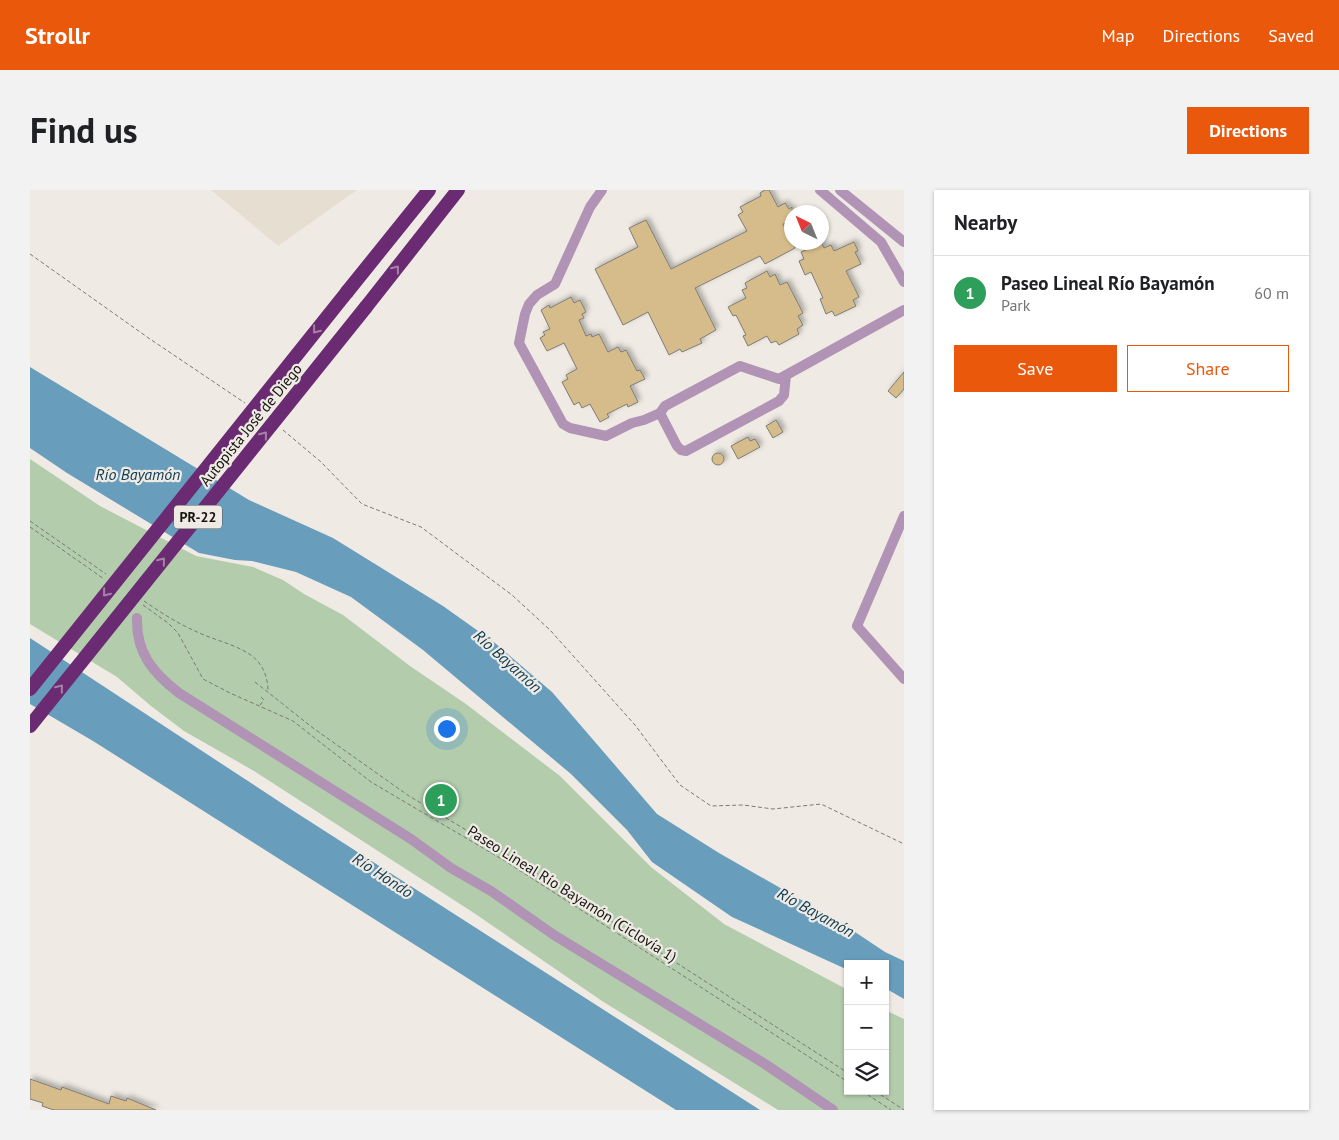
<!DOCTYPE html>
<html lang="en">
<head>
<meta charset="utf-8">
<style>
	:root { --surface:#fff; --page:#f2f2f2; --text:#202124; --muted:#757577; --line:#e0e0e0; --accent:#ea580c }
	body { margin:0; font-family:"PT Sans",sans-serif; background:var(--page); color:var(--text) }
	.controls { position:absolute; right:15px; bottom:15px; display:grid; overflow:hidden; border-radius:0px; box-shadow:0 1px 4px #0004 }
	.controls button { width:45px; height:45px; display:grid; place-items:center; padding:0; border:0; border-bottom:1px solid var(--line); background:var(--surface); color:var(--text); font:25px sans-serif }
	.compass { position:absolute; left:754px; top:15px; width:45px; height:45px; border-radius:50%; background:var(--surface); box-shadow:0 1px 4px #0004; rotate:317deg }
	.you { position:absolute; left:416px; top:538px; width:18px; height:18px; margin:-12px; border:4px solid #fff; border-radius:50%; background:#1a73e8; box-shadow:0 0 0 8px #1a73e833 }
	.badge { display:grid; place-items:center; width:32px; height:32px; border-radius:50%; background:var(--accent); color:#fff; font-size:16px; font-weight:700 }
	.pin { position:absolute; translate:-50% -50%; border:2px solid #fff; box-shadow:0 1px 5px #0006 }
	.list { margin:0; padding:0; list-style:none }
	h2 { display:flex; justify-content:space-between; align-items:center; height:65px; margin:0; padding:0 20px; font-size:21px }
	h2 small { font-size:16px; font-weight:400; color:var(--muted) }
	.list li { display:grid; grid-template-columns:32px 1fr auto; gap:15px; align-items:center; box-sizing:border-box; height:75px; padding:0 20px; border-top:1px solid var(--line) }
	.list b { display:block; font-size:19px; white-space:nowrap }
	.list p { margin:0; font-size:16px; white-space:nowrap; color:var(--muted) }
	.list em { font-size:16px; font-style:normal; color:var(--muted) }
	.actions { display:flex; gap:10px; padding:15px 20px }
	.actions a { flex:1; padding:11px 0; border:1px solid var(--accent); border-radius:0px; text-align:center; font-size:18px; color:var(--accent) }
	.actions .main { background:var(--accent); color:#fff }
	.icon { flex:none; width:28px; height:28px; fill:none; stroke:currentColor; stroke-width:2; stroke-linecap:round; stroke-linejoin:round }
	.map { position:relative; flex:none; width:874px; height:920px; overflow:hidden; border-radius:0px }
	header { display:flex; align-items:center; gap:30px; box-sizing:border-box; height:70px; padding:0 25px; background:var(--accent); color:#fff }
	header strong { font-size:24px }
	nav { display:flex; gap:28px; margin-inline-start:auto; font-size:18px }
	.intro { display:flex; align-items:center; justify-content:space-between; box-sizing:border-box; height:120px; padding:0 30px }
	h1 { margin:0; font-size:35px }
	.button { padding:12px 22px; border-radius:0px; background:var(--accent); color:#fff; font-size:18px; font-weight:700 }
	main { display:flex; gap:30px; padding:0 30px }
	aside { flex:1; background:var(--surface); border-radius:0px; box-shadow:0 1px 4px #0004 }
	.map>svg:first-child { display:block }
	.built { fill:#e6ded0 }
	.green { fill:#b2ccac }
	.water { fill:#689dbc }
	.building { fill:#d5bc8a; stroke:#7f7c75; filter:url(#shadow) }
	.lines { fill:none; stroke-linecap:round; stroke-linejoin:round }
	.path { stroke:#7c7974; stroke-width:1; stroke-dasharray:4 2.5; stroke-linecap:butt }
	.minor { stroke:#b193b5; stroke-width:10 }
	.highway { stroke:#6a2b72; stroke-width:14 }
	.highway-bridge { stroke:#6a2b72; stroke-width:14 }
	.oneway { stroke:#a681a5 }
	.labels { text-anchor:middle; stroke-width:4.5; stroke-linejoin:round; paint-order:stroke }
	.shield { fill:#efebe4; stroke:#565450; stroke-width:1 }
	.shield-label { font-size:14px; font-weight:bold; fill:#151411 }
	.street-label { font-size:15px; fill:#151411; stroke:#efebe4 }
	.water-label { font-size:16px; font-style:italic; fill:#0e3b52; stroke:#efebe4 }
</style>
</head>
<body>
<header>
<strong>Strollr</strong>
<nav><a>Map</a><a>Directions</a><a>Saved</a></nav>
</header>
<div class="intro"><h1>Find us</h1><a class="button">Directions</a></div>
<main>
<div class="map">
<svg width="874" height="920" viewBox="0 0 874 920">
	<defs>
		<filter id="shadow"><feDropShadow dx="3" dy="-3" stdDeviation="2.5" flood-color="#0004"/></filter>
	</defs>
	<rect width="100%" height="100%" fill="#efebe4"/>
	<polygon class="built" points="181,0 327,0 248,56"/>
	<polygon class="green" points="0,269 70,316 166,366 223,377 253,390 274,404 313,425 380,476 436,514 530,586 621,677 694,734 818,800 818,901 855,901 855,820 874,829 874,920 748,920 572,811 444,723 224,581 154,541 121,516 87,487 0,434"/>
	<g class="water">
		<polygon points="0,177 219,310 303,348 413,416 465,453 522,502 627,624 689,663 810,732 855,762 874,771 874,809 855,798 855,774 818,774 818,780 702,727 622,672 597,640 541,584 393,460 321,407 266,382 222,371 205,370 169,363 37,283 0,258"/>
		<polygon points="0,448 262,620 730,920 646,920 63,551 0,514"/>
	</g>
	<g class="building">
		<polygon points="735,0 739,0 748,17 755,13 759,19 762,17 762,30 753,34 765,58 735,74 730,66 665,98 686,140 670,149 672,153 652,162 650,159 639,165 618,122 593,135 565,79 608,57 599,38 616,30 641,79 717,41 708,25 713,22 710,17 731,6 730,3"/>
		<polygon points="824,52 828,61 825,62 831,74 816,81 829,107 823,110 826,116 805,126 802,121 796,124 790,109 793,108 781,82 775,85 769,71 774,69 771,62 792,53 794,58 801,55 804,61"/>
		<polygon points="737,81 740,87 745,84 750,95 757,92 773,123 768,126 773,135 767,139 769,144 749,155 746,151 741,153 737,146 718,156 713,146 716,145 706,125 703,126 698,117 716,108 712,100 717,98 715,93"/>
		<polygon points="541,107 544,113 550,110 556,122 552,124 554,128 549,130 556,146 561,144 562,147 569,144 578,162 588,157 591,162 596,160 607,181 610,180 615,189 600,196 608,212 598,217 597,214 577,224 579,227 570,232 560,214 552,218 549,212 544,215 532,192 538,189 536,185 547,179 534,153 517,161 510,148 515,145 513,142 520,139 511,120 519,115 520,118"/>
		<polygon points="874,182 874,199 866,208 858,201"/>
		<polygon points="746,230 753,242 743,248 736,236"/>
		<polygon points="718,247 720,251 725,249 730,257 708,269 701,256"/>
		<circle cx="688" cy="269" r="6"/>
		<polygon points="0,889 31,900 32,897 79,914 81,906 96,911 97,908 126,920 24,920 12,916 13,913 0,909"/>
	</g>
	<g class="lines">
		<g class="path">
			<polyline points="0,64 120,149 215,213"/>
			<polyline points="253,240 291,272 332,314 391,337 482,405 520,440 605,535 650,595 681,616 713,615 743,619 791,614 874,654"/>
			<polyline points="0,331 76,384"/>
			<polyline points="0,337 74,389"/>
			<path d="M114,411C130,422 147,433 165,441C183,450 206,454 222,466C233,474 238,488 238,501"/>
			<polyline points="113,415 138,433 148,443 173,489 200,503 263,531 341,592 475,671 818,892"/>
			<polyline points="225,492 283,538 379,606 480,666 818,883"/>
			<polyline points="230,515 234,510 230,506"/>
			<polyline points="832,901 861,920"/>
			<polyline points="845,901 874,920"/>
		</g>
		<g class="minor">
			<polyline points="572,0 560,17 525,94 507,105 499,114 495,124 489,153 533,234 540,238 576,246 602,233 614,230 630,223"/>
			<polyline points="790,0 851,52 874,92"/>
			<polyline points="810,0 874,52"/>
			<polyline points="756,185 754,205 749,211 656,261 651,260 647,256 630,223 635,216 710,176 749,189 874,120"/>
			<polyline points="874,326 827,436 874,489"/>
			<path d="M107,428C106,463 123,483 149,503L381,649L421,678L461,701L524,745L735,874L803,920"/>
		</g>
		<g class="highway">
			<polyline points="317,102 399,0"/>
			<polyline points="336,117 428,0"/>
		</g>
		<g class="highway-bridge">
			<polyline points="0,499 317,102"/>
			<polyline points="0,536 336,117"/>
		</g>
	</g>
	<defs><path id="oneway-chevron" d="M-2-3.5L2.5 0L-2 3.5" fill="none" stroke-width="1.6" stroke-linecap="round" stroke-linejoin="round" transform="scale(1.25)"/></defs>
	<g class="oneway">
		<use href="#oneway-chevron" transform="translate(366 79) rotate(-52)"/>
		<use href="#oneway-chevron" transform="translate(286 140) rotate(129)"/>
		<use href="#oneway-chevron" transform="translate(234 245) rotate(-51)"/>
		<use href="#oneway-chevron" transform="translate(132 371) rotate(-51)"/>
		<use href="#oneway-chevron" transform="translate(76 403) rotate(129)"/>
		<use href="#oneway-chevron" transform="translate(30 498) rotate(-51)"/>
	</g>
	<g class="labels">
		<rect class="shield" x="144" y="315.5" width="48" height="23" rx="4"/>
		<g class="shield-label">
			<text x="168" y="332">PR-22</text>
		</g>
		<g class="street-label">
			<text transform="translate(221 235) rotate(-51)" y="5">Autopista José de Diego</text>
			<text transform="translate(542 704) rotate(32)" y="5">Paseo Lineal Río Bayamón (Ciclovía 1)</text>
		</g>
		<g class="water-label">
			<text x="108" y="290">Río Bayamón</text>
			<text transform="translate(478 471) rotate(42)" y="6">Río Bayamón</text>
			<text transform="translate(353 685) rotate(33)" y="6">Río Hondo</text>
			<text transform="translate(786 722) rotate(29)" y="6">Río Bayamón</text>
		</g>
	</g>
</svg>
<div class="controls">
<button>+</button>
<button>−</button>
<button><svg class="icon" aria-label="layers" viewBox="0 0 24 24"><path d="M12 4l9 5-9 5-9-5zM3 14l9 5 9-5"/></svg></button>
</div>
<svg class="compass" viewBox="-18 -18 36 36"><path d="M0-13l5 13h-10z" fill="#e53935"/><path d="M0 13l5-13h-10z" fill="#757577"/></svg>
<div class="you"></div>
<div class="pin badge" style="left:411px;top:610px;background:#2e9e5b">1</div>
</div>
<aside>
<h2>Nearby<small></small></h2>
<ul class="list">
<li><span class="badge" style="background:#2e9e5b">1</span><div><b>Paseo Lineal Río Bayamón</b><p>Park</p></div><em>60 m</em></li>
</ul>
<div class="actions"><a class="main">Save</a><a>Share</a></div>
</aside>
</main>
</body>
</html>
